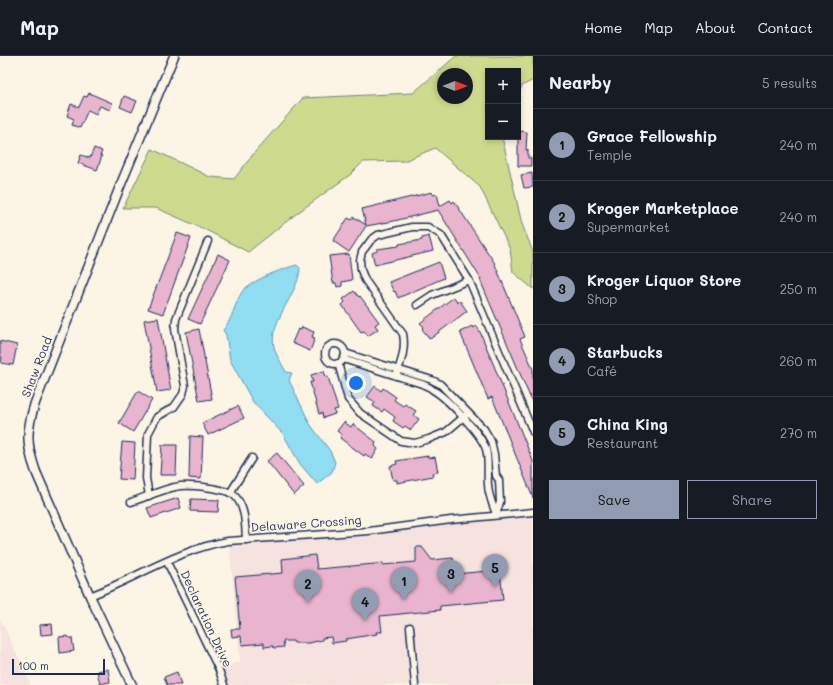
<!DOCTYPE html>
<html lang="en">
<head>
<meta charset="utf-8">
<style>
	:root { --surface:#171b24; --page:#242831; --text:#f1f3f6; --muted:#9ea1a6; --line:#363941; --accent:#919bb2 }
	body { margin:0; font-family:Mali,sans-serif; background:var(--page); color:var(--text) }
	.controls { position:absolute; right:12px; top:12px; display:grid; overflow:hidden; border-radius:0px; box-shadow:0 2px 6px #0003 }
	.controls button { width:36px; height:36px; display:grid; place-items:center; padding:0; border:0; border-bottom:1px solid var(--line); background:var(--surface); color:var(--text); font:20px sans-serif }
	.compass { position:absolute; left:437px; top:12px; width:36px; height:36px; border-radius:50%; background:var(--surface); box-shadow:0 2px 6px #0003; rotate:90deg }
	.scale { position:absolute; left:12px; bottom:10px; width:93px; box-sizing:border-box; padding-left:4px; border:2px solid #1b2f5e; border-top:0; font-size:11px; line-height:14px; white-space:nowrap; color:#1b2f5e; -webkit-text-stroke:3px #fcf5e5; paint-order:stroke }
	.you { position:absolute; left:356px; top:327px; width:14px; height:14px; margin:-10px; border:3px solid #fff; border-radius:50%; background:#1a73e8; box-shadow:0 0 0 6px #1a73e833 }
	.badge { display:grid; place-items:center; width:26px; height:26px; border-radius:50%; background:var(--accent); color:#111; font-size:13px; font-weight:700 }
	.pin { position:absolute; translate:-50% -33px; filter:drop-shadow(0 1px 2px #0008) }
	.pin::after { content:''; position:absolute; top:21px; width:14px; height:12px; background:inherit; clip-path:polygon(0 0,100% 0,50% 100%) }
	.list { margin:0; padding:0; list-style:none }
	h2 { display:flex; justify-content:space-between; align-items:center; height:52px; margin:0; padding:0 16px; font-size:17px }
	h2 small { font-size:13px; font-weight:400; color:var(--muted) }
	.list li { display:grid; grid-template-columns:26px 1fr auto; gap:12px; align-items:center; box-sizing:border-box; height:72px; padding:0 16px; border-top:1px solid var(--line) }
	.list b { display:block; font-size:15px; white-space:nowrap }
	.list p { margin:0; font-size:13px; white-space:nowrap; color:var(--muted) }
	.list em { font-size:13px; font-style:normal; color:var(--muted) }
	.actions { display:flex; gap:8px; padding:12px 16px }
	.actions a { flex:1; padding:9px 0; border:1px solid var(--accent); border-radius:0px; text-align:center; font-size:14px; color:var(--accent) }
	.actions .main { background:var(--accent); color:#111 }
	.map { position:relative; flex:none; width:533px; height:629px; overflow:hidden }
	header { display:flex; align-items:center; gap:24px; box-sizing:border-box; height:56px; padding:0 20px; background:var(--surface); border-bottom:1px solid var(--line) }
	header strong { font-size:19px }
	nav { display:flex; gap:22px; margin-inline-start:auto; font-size:14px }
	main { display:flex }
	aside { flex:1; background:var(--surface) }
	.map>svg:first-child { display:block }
	.built { fill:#f6e2de }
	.green { fill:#cedb8f; stroke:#748576; fill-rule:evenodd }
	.water { fill:#91ddf2; stroke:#6297b7 }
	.building { fill:#e9b4ce; stroke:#1b2f5e }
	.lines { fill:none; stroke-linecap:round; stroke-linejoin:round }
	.minor-casing { stroke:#1b2f5e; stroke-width:9 }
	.secondary-casing { stroke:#1b2f5e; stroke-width:11 }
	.minor { stroke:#fcf5e5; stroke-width:6 }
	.secondary { stroke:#fcf5e5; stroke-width:8 }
	.labels { text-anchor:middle; stroke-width:3.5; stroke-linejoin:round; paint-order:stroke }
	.street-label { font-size:12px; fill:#1b2f5e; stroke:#fcf5e5 }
</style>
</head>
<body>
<header>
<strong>Map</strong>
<nav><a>Home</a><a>Map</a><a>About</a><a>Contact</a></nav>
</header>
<main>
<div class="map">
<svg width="533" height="629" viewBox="0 0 533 629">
	<rect width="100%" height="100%" fill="#fcf5e5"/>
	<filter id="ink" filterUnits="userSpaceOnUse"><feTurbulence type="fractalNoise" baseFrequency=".025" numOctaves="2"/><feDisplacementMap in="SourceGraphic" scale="8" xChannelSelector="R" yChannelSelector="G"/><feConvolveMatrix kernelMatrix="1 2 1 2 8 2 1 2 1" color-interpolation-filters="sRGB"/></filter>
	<g filter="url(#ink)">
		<g class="built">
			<polygon points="533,456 533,629 224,629 219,614 240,605 229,485 366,471"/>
			<polygon points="0,562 31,629 0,629"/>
		</g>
		<path class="green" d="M456,0H533V24L522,30L518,38V15H488V81H502L522,168L533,196V233L513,216L510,193L480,131L435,92L404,105L363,106L351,118L296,158L248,196L204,173L156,152H123L152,93L210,121L234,123L255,96L303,42L413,37ZM443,18H467V42H443Z"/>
		<path class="water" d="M297,209L300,212C299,238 268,266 274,291C276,299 282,308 286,316L292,317L289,324L310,368L330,395L335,406L332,416L317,428L300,408L283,378L253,346L230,304L226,279L223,274C233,263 234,248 242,236C249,225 284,212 297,209Z"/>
		<g class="building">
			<polygon points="89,37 112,47 110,54 100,50 96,58 88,54 80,72 72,69 74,63 67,60 71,48 79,51 84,40 87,41"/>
			<polygon points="124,40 137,45 132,56 120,51"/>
			<polygon points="518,75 527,76 526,94 528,94 528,102 531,102 531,110 518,110"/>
			<polygon points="94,92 102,95 100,100 102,100 97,114 78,107 81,99 90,102"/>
			<polygon points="532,117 533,131 524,132 521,119"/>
			<polygon points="432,136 433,139 437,138 440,150 450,144 452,147 454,145 494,206 525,281 520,283 533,313 533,348 483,231 480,223 481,223 438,154 394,165 366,170 349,196 333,185 348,162 352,164 354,161 366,169 362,153"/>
			<polygon points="177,177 191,182 163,258 148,253"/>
			<polygon points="429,180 433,195 375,209 372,197 377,195 377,193 399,190 399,188 422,184 422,182"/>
			<polygon points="218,198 230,204 200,268 188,263"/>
			<polygon points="349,198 352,224 342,226 342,230 337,231 336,227 333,227 329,200"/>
			<polygon points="439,206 444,222 398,242 395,235 394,236 389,226"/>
			<polygon points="354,235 359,241 360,240 379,266 375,269 378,273 368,280 364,275 361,276 342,249 345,246 343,243"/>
			<polygon points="454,241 458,247 460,245 467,255 430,283 422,273 424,271 420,267"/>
			<polygon points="158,262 171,334 157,336 144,264"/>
			<polygon points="472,270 473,272 477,270 481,278 533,405 533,442 492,341 488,343 460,276"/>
			<polygon points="302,271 314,276 312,281 315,282 310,295 292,287 298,273 301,274"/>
			<polygon points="199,273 212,343 199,345 186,276"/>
			<polygon points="0,285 17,289 13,309 1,307 2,301 0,300"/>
			<polygon points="324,315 326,321 328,321 338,353 334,354 335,358 323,362 322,357 319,358 310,326 313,326 311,319"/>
			<polygon points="375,330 381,335 383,332 396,341 394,344 403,350 405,348 416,355 413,359 419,363 411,374 405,370 403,372 393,365 395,361 384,353 382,356 373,350 375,346 367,341"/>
			<polygon points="138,335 152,344 133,376 119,367"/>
			<polygon points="238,350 244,362 208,379 202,367"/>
			<polygon points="344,366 351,371 353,368 376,386 375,390 378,393 372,403 365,398 364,400 340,382 342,379 337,375"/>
			<polygon points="190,380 203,381 201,423 189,422"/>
			<polygon points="122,386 135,387 133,424 119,423"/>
			<polygon points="162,389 177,389 176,419 160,419"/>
			<polygon points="277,397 304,430 294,439 267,405"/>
			<polygon points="428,400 429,402 435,401 438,416 432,417 433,420 397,427 397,424 393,424 390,410 397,408 396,405"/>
			<polygon points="178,442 181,452 151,462 147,452"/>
			<polygon points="191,443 219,444 218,456 190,455"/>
			<polygon points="416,491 422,491 432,504 453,502 455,518 500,514 503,544 440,550 440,554 380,560 382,576 376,576 377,578 346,583 346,585 332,587 331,581 322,582 322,584 309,587 294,587 293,585 283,585 284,591 274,592 273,590 264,591 264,587 242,589 241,580 232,581 231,573 240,573 235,521 283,517 282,503 315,499 317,513 375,508 383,507 383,509 416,506"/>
			<polygon points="52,568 53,578 41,579 40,569"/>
			<polygon points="68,580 69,582 72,582 74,595 60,597 59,581"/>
			<polygon points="108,613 110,626 100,628 97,615"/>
			<polygon points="177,616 181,629 167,629 164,621"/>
		</g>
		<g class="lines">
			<g class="minor-casing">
				<g id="minor">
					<polyline points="417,249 432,239 469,224"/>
					<circle cx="335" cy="298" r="10"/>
					<polyline points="345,297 432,324 440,328 484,373 491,385 494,398 496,420 499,424 500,446 496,459"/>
					<path d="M343,303L422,328C426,330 430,331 433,334C447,342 481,378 486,393C489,404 487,417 488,429C488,438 493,450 496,458"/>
					<polyline points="338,307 348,343 360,357 401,385 415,387 429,383 446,376 466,359"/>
					<path d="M396,320C401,306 406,293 403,278L365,224L361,214L360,204L362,196L371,184L378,179L412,171H428L441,179L469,224L533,376"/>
					<polyline points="230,437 252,402"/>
					<polyline points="149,440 146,422 148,378 157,361 174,351 183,338 185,330 175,273 176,263 208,185"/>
					<path d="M131,446C146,441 161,434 175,431C187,428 227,432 235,440C246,452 245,469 246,484"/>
					<polyline points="167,506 219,614 224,629"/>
					<path d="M90,540C136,522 180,493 228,485L369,475L451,464L533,456"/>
					<polyline points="410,571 415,629"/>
				</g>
			</g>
			<g class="secondary-casing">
				<path id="secondary" d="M132,629L90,540L36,416C26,388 26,376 35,347L121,128L174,0"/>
			</g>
			<use href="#minor" class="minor"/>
			<use href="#secondary" class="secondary"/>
		</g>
	</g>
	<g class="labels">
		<g class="street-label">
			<text transform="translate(37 311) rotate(-69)" y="4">Shaw Road</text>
			<text transform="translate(306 468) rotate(-4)" y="4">Delaware Crossing</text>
			<text transform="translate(206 563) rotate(65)" y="4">Declaration Drive</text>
		</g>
	</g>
</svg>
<div class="controls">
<button>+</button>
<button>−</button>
</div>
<svg class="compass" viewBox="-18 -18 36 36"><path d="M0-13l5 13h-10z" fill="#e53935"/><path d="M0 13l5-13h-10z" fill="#9ea1a6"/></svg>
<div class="scale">100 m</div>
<div class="you"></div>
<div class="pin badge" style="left:404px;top:544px">1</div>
<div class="pin badge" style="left:308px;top:547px">2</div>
<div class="pin badge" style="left:451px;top:537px">3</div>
<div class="pin badge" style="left:365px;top:565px">4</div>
<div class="pin badge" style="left:495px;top:531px">5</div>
</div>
<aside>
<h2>Nearby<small>5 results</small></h2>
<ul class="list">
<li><span class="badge">1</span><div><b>Grace Fellowship</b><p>Temple</p></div><em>240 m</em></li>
<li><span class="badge">2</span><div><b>Kroger Marketplace</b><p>Supermarket</p></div><em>240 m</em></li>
<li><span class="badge">3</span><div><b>Kroger Liquor Store</b><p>Shop</p></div><em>250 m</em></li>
<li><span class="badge">4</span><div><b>Starbucks</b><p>Café</p></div><em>260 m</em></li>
<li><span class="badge">5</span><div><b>China King</b><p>Restaurant</p></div><em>270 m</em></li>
</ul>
<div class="actions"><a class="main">Save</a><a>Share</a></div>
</aside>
</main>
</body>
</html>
